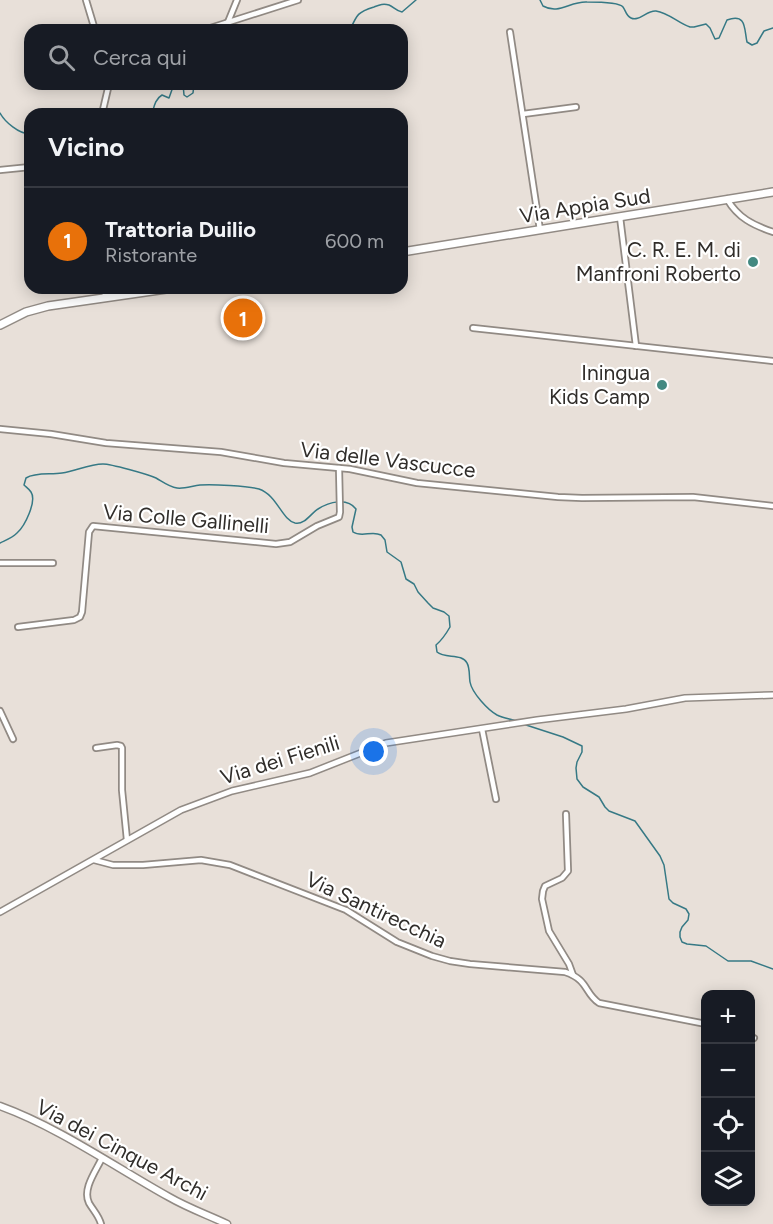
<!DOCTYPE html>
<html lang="it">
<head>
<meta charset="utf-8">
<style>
	:root { --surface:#171b24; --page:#20242c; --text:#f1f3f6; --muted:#9ea1a6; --line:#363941; --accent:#438981 }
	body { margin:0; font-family:Figtree,sans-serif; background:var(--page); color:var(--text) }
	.controls { position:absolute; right:18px; bottom:18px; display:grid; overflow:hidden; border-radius:12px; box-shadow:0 3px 15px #0003 }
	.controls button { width:54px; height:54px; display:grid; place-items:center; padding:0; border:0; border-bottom:2px solid var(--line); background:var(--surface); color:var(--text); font:30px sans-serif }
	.you { position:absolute; left:374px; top:752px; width:21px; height:21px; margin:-15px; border:4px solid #fff; border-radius:50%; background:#1a73e8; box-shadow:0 0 0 9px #1a73e833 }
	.badge { display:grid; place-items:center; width:39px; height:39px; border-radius:50%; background:var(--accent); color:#fff; font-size:20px; font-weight:700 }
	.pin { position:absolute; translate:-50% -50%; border:3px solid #fff; box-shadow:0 2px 6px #0006 }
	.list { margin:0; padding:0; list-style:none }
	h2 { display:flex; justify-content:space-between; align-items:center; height:78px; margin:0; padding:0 24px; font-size:26px }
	h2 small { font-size:20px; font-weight:400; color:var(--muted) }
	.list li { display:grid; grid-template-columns:39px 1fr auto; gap:18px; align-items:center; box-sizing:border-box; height:108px; padding:0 24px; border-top:2px solid var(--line) }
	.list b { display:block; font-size:22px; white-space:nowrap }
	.list p { margin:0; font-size:20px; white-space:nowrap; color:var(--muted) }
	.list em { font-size:20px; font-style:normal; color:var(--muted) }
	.icon { flex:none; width:33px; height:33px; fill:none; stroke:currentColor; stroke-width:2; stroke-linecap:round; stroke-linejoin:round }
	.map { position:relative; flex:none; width:773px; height:1224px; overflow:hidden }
	.search { position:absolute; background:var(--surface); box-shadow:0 3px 15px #0003; left:24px; top:24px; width:384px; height:66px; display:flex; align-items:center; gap:15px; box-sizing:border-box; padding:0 21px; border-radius:18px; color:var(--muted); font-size:22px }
	.panel { position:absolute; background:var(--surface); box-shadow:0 3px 15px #0003; left:24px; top:108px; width:384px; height:186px; border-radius:18px }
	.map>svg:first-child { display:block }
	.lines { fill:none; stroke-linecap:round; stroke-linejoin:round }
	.stream { stroke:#367985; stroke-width:1.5 }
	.minor-casing { stroke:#918a84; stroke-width:8 }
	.tertiary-casing { stroke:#918a84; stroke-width:8 }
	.secondary-casing { stroke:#918a84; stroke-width:9 }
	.primary-casing { stroke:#918a84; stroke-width:10 }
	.minor { stroke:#fff; stroke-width:4.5 }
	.tertiary { stroke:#fff; stroke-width:5 }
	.secondary { stroke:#fff; stroke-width:6 }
	.primary { stroke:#fff; stroke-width:7 }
	.poi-dot { fill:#438981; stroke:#fff; stroke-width:2 }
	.labels { text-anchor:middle; stroke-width:4.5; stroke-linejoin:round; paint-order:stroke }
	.street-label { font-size:21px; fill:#302d2a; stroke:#fff }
	.poi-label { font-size:21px; fill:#302d2a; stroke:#fff; text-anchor:end }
</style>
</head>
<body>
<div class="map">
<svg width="773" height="1224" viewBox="0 0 773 1224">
	<rect width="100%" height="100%" fill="#e8e0d9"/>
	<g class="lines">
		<g class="stream">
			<path d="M540,0L543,6C559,15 570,1 587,2C594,2 619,2 623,7C626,11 626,16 631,18C639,22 647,10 656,11C669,13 678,23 690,27H694L706,24L710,28L715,39L719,38L727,20C747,13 744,29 747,42L752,45L757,43L764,31L773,28"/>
			<path d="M350,30C357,14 358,12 374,7C379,5 383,3 389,5C394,7 396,11 402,12L416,0"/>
			<polyline points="183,84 184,95 187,97 193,93 194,84"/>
			<polyline points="213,84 220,86 225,84"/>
			<path d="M0,113C5,122 19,134 30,134"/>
			<path d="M152,114C154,107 155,99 162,95L169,98L174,84"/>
			<path d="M0,543C6,540 12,538 17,533C25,526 37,501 31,492C29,489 26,487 24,485L26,478C36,472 51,475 62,473C76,471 89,464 103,464C111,464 147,474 156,478C163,482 169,487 177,488C184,489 192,486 200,485C213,484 247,486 259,489C277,495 282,520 295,523C305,525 311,513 318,509C329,502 347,497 356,509L352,527L353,532C362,538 372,530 381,535L385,540L387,552L401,562L406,579L414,584L418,592L428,603L433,608L444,612L449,616L450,627C446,634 442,640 436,645L437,652C445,659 462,653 467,663C470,668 469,676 470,682C472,693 488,710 497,715C503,718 510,719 516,721"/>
			<polyline points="523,724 563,737 582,746 582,752 577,762 576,768 577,779 583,787 599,797 605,807 609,811 635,821 660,856 664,865 669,899 673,903 686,909 689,914 688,920 682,927 680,932 680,937 682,942 687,944 706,946 728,961 751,961 773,969"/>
		</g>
		<g class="minor-casing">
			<g id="minor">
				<polyline points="86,0 95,30"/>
				<polyline points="228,22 237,0"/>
				<polyline points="204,30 298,0"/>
				<polyline points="510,32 540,230"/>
				<polyline points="102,114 109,84"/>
				<polyline points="523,114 576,107"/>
				<polyline points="0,170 30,167"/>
				<path d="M727,199C738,218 753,225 773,232"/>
				<polyline points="620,217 636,346"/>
				<polyline points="104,297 106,292 110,288"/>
				<polyline points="473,328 773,361"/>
				<polyline points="0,429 51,434 106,443 221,452 284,463 350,469 417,483 558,497 582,498 693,497 773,506"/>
				<polyline points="0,563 53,563"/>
				<polyline points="18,627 74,620 80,617 82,612 89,532 93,526 276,544 290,542 317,526 339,517 340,512 339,468"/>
				<polyline points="0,711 13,739"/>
				<polyline points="482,729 496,799"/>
				<polyline points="96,748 117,745 121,746 122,748 122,790 127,840"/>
				<polyline points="566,814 568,871 562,878 545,886 543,891 542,899 549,931 569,964 573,975"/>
				<path d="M94,860L113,865H143L201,860L230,865L346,910L397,942L432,956L450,961L470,964L565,972C589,980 584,993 599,1003L706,1024"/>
				<polyline points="750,1036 754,1038"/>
				<path d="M101,1224C99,1216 93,1210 89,1203C82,1189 96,1171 102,1158"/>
			</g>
		</g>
		<g class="tertiary-casing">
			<polyline id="tertiary" points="0,912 181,810 232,791 310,773 386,743 537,720 626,709 685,698 773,695"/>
		</g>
		<g class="secondary-casing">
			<path id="secondary" d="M0,1106C58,1127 115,1167 169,1197C188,1208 208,1215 227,1224"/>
		</g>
		<g class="primary-casing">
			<g id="primary">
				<polyline points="402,252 773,192"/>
				<polyline points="0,325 26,312 48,306 173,288"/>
			</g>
		</g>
		<use href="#minor" class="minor"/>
		<use href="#tertiary" class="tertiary"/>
		<use href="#secondary" class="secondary"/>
		<use href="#primary" class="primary"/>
	</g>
	<g class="poi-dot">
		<circle cx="753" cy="262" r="6"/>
		<circle cx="662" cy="385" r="6"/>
	</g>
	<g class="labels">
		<g class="street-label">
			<text transform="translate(585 206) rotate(-9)" y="7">Via Appia Sud</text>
			<text transform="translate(388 460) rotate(7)" y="7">Via delle Vascucce</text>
			<text transform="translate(186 519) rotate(5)" y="7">Via Colle Gallinelli</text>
			<text transform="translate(280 760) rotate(-17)" y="7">Via dei Fienili</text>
			<text transform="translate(376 910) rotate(25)" y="7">Via Santirecchia</text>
			<text transform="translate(122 1150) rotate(28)" y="7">Via dei Cinque Archi</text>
		</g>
		<g class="poi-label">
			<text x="741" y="257">C. R. E. M. di<tspan x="741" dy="24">Manfroni Roberto</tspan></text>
			<text x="650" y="380">Iningua<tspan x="650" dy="24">Kids Camp</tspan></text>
		</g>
	</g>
</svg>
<div class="controls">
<button>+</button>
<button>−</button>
<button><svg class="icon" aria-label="locate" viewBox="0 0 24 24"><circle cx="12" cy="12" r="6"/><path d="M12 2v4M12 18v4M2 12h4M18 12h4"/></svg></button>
<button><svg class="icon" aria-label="layers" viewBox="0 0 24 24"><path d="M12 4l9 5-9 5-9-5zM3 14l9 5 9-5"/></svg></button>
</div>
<div class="you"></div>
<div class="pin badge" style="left:243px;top:318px;background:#e8710a">1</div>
<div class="search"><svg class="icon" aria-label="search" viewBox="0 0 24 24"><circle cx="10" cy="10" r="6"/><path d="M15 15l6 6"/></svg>Cerca qui</div>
<section class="panel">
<h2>Vicino<small></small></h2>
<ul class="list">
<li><span class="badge" style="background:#e8710a">1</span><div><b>Trattoria Duilio</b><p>Ristorante</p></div><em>600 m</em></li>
</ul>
</section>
</div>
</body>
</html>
